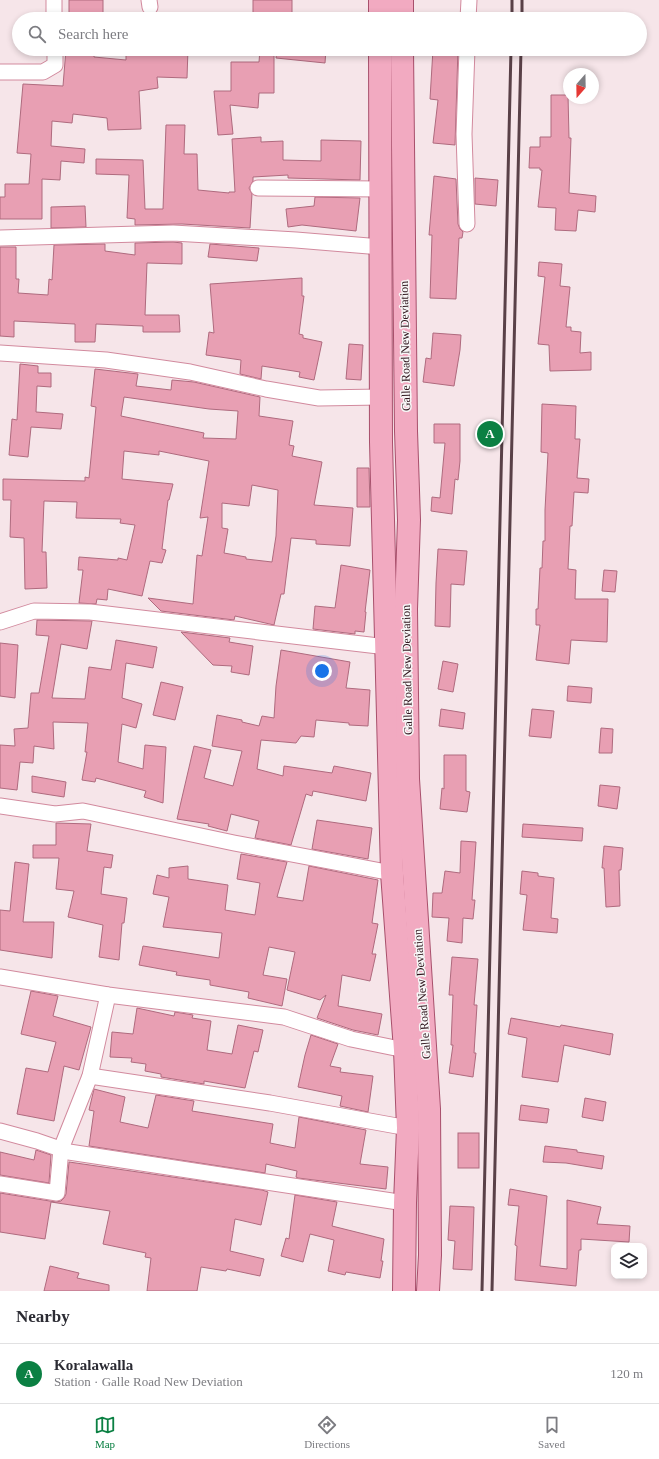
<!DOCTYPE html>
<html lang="en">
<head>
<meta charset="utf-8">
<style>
	:root { --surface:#fff; --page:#f2f2f3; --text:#2b2b33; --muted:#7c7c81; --line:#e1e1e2; --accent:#0b8043 }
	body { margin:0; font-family:"Times New Roman",serif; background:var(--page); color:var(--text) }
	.controls { position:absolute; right:12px; bottom:12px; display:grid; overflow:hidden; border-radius:8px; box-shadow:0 2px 6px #0003 }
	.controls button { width:36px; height:36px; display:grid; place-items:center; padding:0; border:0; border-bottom:1px solid var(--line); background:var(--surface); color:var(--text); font:20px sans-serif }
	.compass { position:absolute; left:563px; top:68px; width:36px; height:36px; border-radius:50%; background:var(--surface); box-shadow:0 2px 6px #0003; rotate:200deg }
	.you { position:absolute; left:322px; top:671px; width:14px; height:14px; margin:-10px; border:3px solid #fff; border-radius:50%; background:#1a73e8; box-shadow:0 0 0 6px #1a73e833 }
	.badge { display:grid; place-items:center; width:26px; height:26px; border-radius:50%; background:var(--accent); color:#fff; font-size:13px; font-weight:700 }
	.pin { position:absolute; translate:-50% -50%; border:2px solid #fff; box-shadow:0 1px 4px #0006 }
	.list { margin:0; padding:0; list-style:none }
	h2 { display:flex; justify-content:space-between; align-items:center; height:52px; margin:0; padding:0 16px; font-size:17px }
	h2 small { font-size:13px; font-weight:400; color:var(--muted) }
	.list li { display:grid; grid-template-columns:26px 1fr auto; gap:12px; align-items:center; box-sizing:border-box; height:60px; padding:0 16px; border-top:1px solid var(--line) }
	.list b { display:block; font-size:15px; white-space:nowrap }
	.list p { margin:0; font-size:13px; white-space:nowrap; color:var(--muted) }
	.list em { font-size:13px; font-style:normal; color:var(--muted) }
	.icon { flex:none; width:22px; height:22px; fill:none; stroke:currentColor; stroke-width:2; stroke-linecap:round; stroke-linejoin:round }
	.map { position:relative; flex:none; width:659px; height:1291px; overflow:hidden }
	.search { position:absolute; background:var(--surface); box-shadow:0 2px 6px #0003; left:12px; right:12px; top:12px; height:44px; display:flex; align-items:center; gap:10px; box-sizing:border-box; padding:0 14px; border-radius:22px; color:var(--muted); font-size:15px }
	.sheet { height:112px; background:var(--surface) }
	nav { display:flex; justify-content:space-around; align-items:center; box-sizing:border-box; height:56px; border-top:1px solid var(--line); background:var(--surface); font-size:11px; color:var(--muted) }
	nav a { display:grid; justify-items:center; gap:2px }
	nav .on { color:var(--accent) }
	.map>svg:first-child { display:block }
	.building { fill:#e89fb3; stroke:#af6a7e; fill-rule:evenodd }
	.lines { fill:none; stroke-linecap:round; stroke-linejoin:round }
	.minor-casing { stroke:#d28a9e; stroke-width:17 }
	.primary-casing { stroke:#a8506c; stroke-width:24 }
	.minor { stroke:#fff; stroke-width:15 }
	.primary { stroke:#f2aac1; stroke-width:22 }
	.rail { stroke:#594047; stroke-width:3 }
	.labels { text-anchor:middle; stroke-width:3; stroke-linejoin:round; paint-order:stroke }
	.street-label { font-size:12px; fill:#2f141c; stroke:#f7f7f7 }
</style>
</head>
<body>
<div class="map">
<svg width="659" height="1291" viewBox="0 0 659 1291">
	<rect width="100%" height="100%" fill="#f6e5e9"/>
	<g class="building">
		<rect x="69" y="0" width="34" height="19"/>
		<rect x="253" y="0" width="39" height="15"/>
		<polygon points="66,49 94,49 94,57 126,60 126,49 188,49 187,78 157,77 158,88 139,91 141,129 108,130 107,118 73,114 72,123 52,121 51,146 85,149 84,163 61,161 60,180 42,179 42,219 0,219 0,197 5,197 5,184 29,184 31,154 17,153 23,84 63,86"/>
		<polygon points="260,49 274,49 274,93 259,93 258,108 230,105 233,134 218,135 214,91 231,91 231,62 259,62"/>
		<polygon points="277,49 326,49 325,63 276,58"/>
		<polygon points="433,49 458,49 455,145 433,143 438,100 430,99"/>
		<polygon points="551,95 568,95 569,138 571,138 569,193 596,196 595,212 578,210 576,231 555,230 556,208 538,207 542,170 540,170 540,168 529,168 530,147 540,147 540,137 551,137"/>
		<polygon points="166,125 185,125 184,154 197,154 198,190 229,193 229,192 235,192 232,139 261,137 261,142 283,141 283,160 321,161 321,140 361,141 360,180 288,178 288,175 253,177 253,181 249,188 252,194 250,228 182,224 135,225 135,219 127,218 129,175 96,174 96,159 143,160 145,209 163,209"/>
		<polygon points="434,176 456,179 458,224 460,229 463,232 462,238 459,238 456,299 430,298 432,235 429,235"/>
		<polygon points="475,178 498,180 496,206 475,204"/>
		<polygon points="315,197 360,198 356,231 302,225 288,227 286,209 314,206"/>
		<polygon points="85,206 86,227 51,228 51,207"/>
		<polygon points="173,242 182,243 182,264 147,263 145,315 179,315 180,332 143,332 143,326 96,324 95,342 75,342 75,324 14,321 14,337 0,336 0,247 16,247 16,279 19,279 18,293 48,295 49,279 52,280 54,245 105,244 105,251 135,255 135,243"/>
		<polygon points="210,244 259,248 257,261 208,257"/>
		<polygon points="539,262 562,264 560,286 570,287 566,327 571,327 571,331 581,332 580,353 591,352 591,370 550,371 549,345 538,344 545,277 538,276"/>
		<polygon points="302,278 302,296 304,296 299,334 303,335 303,338 322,342 314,380 299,377 300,372 262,366 261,379 240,374 241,360 206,355 209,332 214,333 210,284"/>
		<polygon points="433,333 461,335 460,350 454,386 423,382 426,358 431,359"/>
		<polygon points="349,344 363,345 361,380 346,379"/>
		<polygon points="20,364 38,366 38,373 51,373 51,387 37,386 36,412 63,414 61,429 31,427 28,457 9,455 12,419 17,420"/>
		<path d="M95,369L138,374L136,386L171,390L172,380L194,382L260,397L259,416L293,421L289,445L294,446L292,456L322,462L314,505L353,508L350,546L316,544V540L291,538L284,594H281L274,625L235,616L234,620L161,611L148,598L193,604L197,555L202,556L208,517L200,518L209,461L159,451V455L124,451L122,479L173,484L169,500H168L162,549L166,550L162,563L150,561L142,596L108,589L107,600L97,599L96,604L79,603L83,570H78L79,557L118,560V558L127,560L135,525L120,523L121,519L76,518L77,502L44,501L42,552H46L47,588L25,589L24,538L10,537L11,500H3V479L85,481V477L89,478L96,407L91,406ZM124,397L209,409L238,411L236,439L203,438L204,433L121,416ZM252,485L278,490L276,536L272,562L246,559V557L224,553L228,529L222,528V503L249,506Z"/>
		<polygon points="542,404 576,406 575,439 580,439 577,478 589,479 588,493 574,492 572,526 570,526 568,569 576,570 575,599 608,599 607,642 571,640 569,664 536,660 540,625 536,625 536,609 538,609 540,568 542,568 543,541 545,541 545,510 548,453 541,452"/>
		<polygon points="434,424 460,424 460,461 458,480 455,479 452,514 431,511 432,497 440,498 445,443 434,443"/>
		<polygon points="357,468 369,468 370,507 357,507"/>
		<polygon points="438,549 467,551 464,585 451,584 450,627 435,626 436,583"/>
		<polygon points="341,565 370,570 365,612 366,612 364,632 355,631 355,634 313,629 315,606 335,608"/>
		<polygon points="604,570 617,571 615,592 602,591"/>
		<polygon points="37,620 92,621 87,649 61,644 52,698 85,699 89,667 111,670 116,640 157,647 153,668 126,663 122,698 142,704 136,728 122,724 118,762 143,769 145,745 166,747 163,803 144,797 146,791 96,778 95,782 82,780 87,752 85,752 88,723 53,722 54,749 34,746 33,763 20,762 17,790 0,788 0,745 15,746 14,729 28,728 31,693 39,693 49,636 36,635"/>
		<polygon points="181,632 230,638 229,642 253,646 249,675 231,672 232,666 213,665"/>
		<polygon points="0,643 18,645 15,698 0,696"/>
		<polygon points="281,650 350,662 346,688 370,690 368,726 349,725 349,723 316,720 314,737 301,736 296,743 261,740 257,769 283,776 284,766 332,773 334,766 371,773 366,801 313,791 312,796 306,794 291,845 255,838 259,821 231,814 227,831 208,826 209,824 177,819 194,746 211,750 204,778 233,786 242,751 212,746 217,715 242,720 242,722 259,726 262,716 274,718 276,686"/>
		<polygon points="443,661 458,664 453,692 438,689"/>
		<polygon points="161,682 183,687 175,720 153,715"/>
		<polygon points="568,686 592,688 591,703 567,701"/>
		<polygon points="441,709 465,713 463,729 439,726"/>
		<polygon points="532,709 554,711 551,738 529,736"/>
		<polygon points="601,728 613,729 612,753 599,753"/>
		<polygon points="444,755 466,755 466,791 470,792 467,812 440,809 442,788 444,789"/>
		<polygon points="32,776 66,782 64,797 32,792"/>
		<polygon points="600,785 620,787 617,809 598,806"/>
		<polygon points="317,820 372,828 368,859 312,849"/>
		<polygon points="56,823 91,824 87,851 113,855 111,868 104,867 101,894 127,898 124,923 122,923 119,960 99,957 103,925 68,917 74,891 56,889 59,858 33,858 33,845 56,845"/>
		<polygon points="523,824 583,828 582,841 522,837"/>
		<polygon points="461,841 476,842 472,900 475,900 473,919 463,918 462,943 447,941 449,918 432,917 433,893 442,893 445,871 460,873"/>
		<polygon points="604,846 623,848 621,870 619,870 620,906 606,907 604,868 602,868"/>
		<polygon points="241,854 287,862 277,897 303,901 309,866 378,880 372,923 378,924 372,954 376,954 370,981 342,975 338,1006 382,1014 378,1035 353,1030 317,1018 326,995 320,1000 287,990 295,952 269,947 263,975 287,979 282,1006 248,998 249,992 210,985 210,980 176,975 177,972 139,965 143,946 219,958 222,933 163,927 169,897 153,894 157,875 169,878 169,868 188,866 188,879 228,885 225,910 255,915 260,883 237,879"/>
		<polygon points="15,862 29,864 23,922 54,922 52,958 0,950 0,910 10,911"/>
		<polygon points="522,871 538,873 538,876 554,878 551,918 558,919 557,933 523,930 527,895 520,894"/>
		<polygon points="452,957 478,959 474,1005 477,1005 474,1053 476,1053 473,1077 449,1073 453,1045 451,1045 453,995 449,995"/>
		<polygon points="31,991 58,996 53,1016 91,1027 79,1070 64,1066 54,1121 17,1114 26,1068 48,1072 56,1042 21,1034"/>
		<polygon points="137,1008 174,1016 175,1012 193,1015 192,1018 211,1021 207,1050 232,1054 238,1025 263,1030 258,1052 254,1051 245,1088 204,1081 204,1084 161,1077 161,1074 145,1071 146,1064 131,1062 132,1058 110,1057 112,1032 133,1034"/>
		<polygon points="511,1018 560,1027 561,1025 613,1034 610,1055 564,1045 558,1082 522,1077 527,1038 508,1034"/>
		<polygon points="311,1035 338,1044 330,1066 341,1068 340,1072 373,1076 368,1112 340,1106 342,1096 298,1087 305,1055"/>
		<polygon points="94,1089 125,1097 120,1122 148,1128 156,1095 194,1101 192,1111 273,1124 270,1143 295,1148 299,1117 366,1130 360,1164 388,1167 386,1189 298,1178 296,1177 297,1171 266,1164 265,1173 89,1146 94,1111 89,1110"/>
		<polygon points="585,1098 606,1102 603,1121 582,1117"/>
		<polygon points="521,1105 549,1109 547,1123 519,1120"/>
		<rect x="458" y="1133" width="21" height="35"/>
		<polygon points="545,1146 577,1150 577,1152 604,1156 602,1169 566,1163 543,1162"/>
		<polygon points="36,1150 51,1155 49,1183 0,1175 0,1152 34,1160"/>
		<polygon points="69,1162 262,1190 268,1192 261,1225 235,1219 230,1251 264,1259 260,1276 227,1269 226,1271 201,1267 197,1291 147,1291 151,1258 145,1257 146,1253 103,1244 110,1211 51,1202 45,1239 0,1232 0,1193 56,1202 61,1201 64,1198 66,1194"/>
		<polygon points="510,1189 547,1196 540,1266 567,1269 567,1200 601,1207 597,1224 630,1226 629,1242 581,1239 581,1250 579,1250 576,1286 515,1280 517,1246 515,1245 519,1206 508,1205"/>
		<polygon points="295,1195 337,1202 332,1226 384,1239 381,1261 383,1261 380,1278 346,1272 345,1275 328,1271 334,1240 310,1234 303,1262 281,1256 286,1238 289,1239"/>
		<polygon points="450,1206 474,1207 472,1270 453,1269 455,1241 448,1240"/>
		<polygon points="50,1266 79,1273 77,1278 109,1285 109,1291 44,1291"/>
	</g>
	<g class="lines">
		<g class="minor-casing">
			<g id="minor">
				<polyline points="54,0 54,19"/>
				<polyline points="149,0 150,7"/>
				<polyline points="468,19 469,0"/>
				<polyline points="467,49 464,134 467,224"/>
				<polyline points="0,72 43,72 55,65 55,49"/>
				<polyline points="258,188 381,189"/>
				<polyline points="0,238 173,233 296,240 381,247"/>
				<polyline points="0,353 106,360 190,372 266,389 319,398 381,397"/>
				<polyline points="0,622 34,611 90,612 387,647"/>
				<polyline points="0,806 55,814 83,811 234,843 392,873"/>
				<polyline points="0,977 108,995 284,1017 351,1039 405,1050"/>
				<polyline points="90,1076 270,1103 408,1128"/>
				<polyline points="0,1131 37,1141 69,1152 405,1203"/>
				<polyline points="0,1184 57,1193 61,1149 90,1076 108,995"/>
			</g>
		</g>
		<g class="primary-casing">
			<g id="primary">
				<polyline points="380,0 380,19"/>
				<polyline points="402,0 402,19"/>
				<polyline points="380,49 381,442 392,873 405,1050 408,1128 405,1203 404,1291"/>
				<polyline points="402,49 406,431 409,520 406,609 408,779 429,1109 430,1255 428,1291"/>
			</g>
		</g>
		<use href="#minor" class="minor"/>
		<use href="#primary" class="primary"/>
		<g class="rail">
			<polyline points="512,19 512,0"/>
			<polyline points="522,19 522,0"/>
			<polyline points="482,1291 511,49"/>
			<polyline points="492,1291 521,49"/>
		</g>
	</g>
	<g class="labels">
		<g class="street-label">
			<text transform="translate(405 346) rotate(-91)" y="4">Galle Road New Deviation</text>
			<text transform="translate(407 670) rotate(-91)" y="4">Galle Road New Deviation</text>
			<text transform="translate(422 994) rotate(-94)" y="4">Galle Road New Deviation</text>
		</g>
	</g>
</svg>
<div class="controls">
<button><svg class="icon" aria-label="layers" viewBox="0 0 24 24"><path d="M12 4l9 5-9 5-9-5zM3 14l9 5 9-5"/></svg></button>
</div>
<svg class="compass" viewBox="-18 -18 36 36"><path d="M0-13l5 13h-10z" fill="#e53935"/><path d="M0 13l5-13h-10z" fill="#7c7c81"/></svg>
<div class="you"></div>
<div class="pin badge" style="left:490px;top:434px">A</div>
<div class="search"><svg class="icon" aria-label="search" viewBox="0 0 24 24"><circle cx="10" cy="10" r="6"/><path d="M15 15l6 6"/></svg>Search here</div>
</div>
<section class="sheet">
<h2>Nearby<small></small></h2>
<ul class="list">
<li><span class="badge">A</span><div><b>Koralawalla</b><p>Station · Galle Road New Deviation</p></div><em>120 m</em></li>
</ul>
</section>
<nav>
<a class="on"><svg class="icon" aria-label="map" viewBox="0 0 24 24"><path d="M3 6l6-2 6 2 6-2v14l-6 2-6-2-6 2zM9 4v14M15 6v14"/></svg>Map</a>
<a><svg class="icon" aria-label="directions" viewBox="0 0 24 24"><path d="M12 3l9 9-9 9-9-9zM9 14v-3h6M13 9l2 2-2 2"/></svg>Directions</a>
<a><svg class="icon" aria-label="saved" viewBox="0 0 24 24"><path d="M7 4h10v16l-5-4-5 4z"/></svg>Saved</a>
</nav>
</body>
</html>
